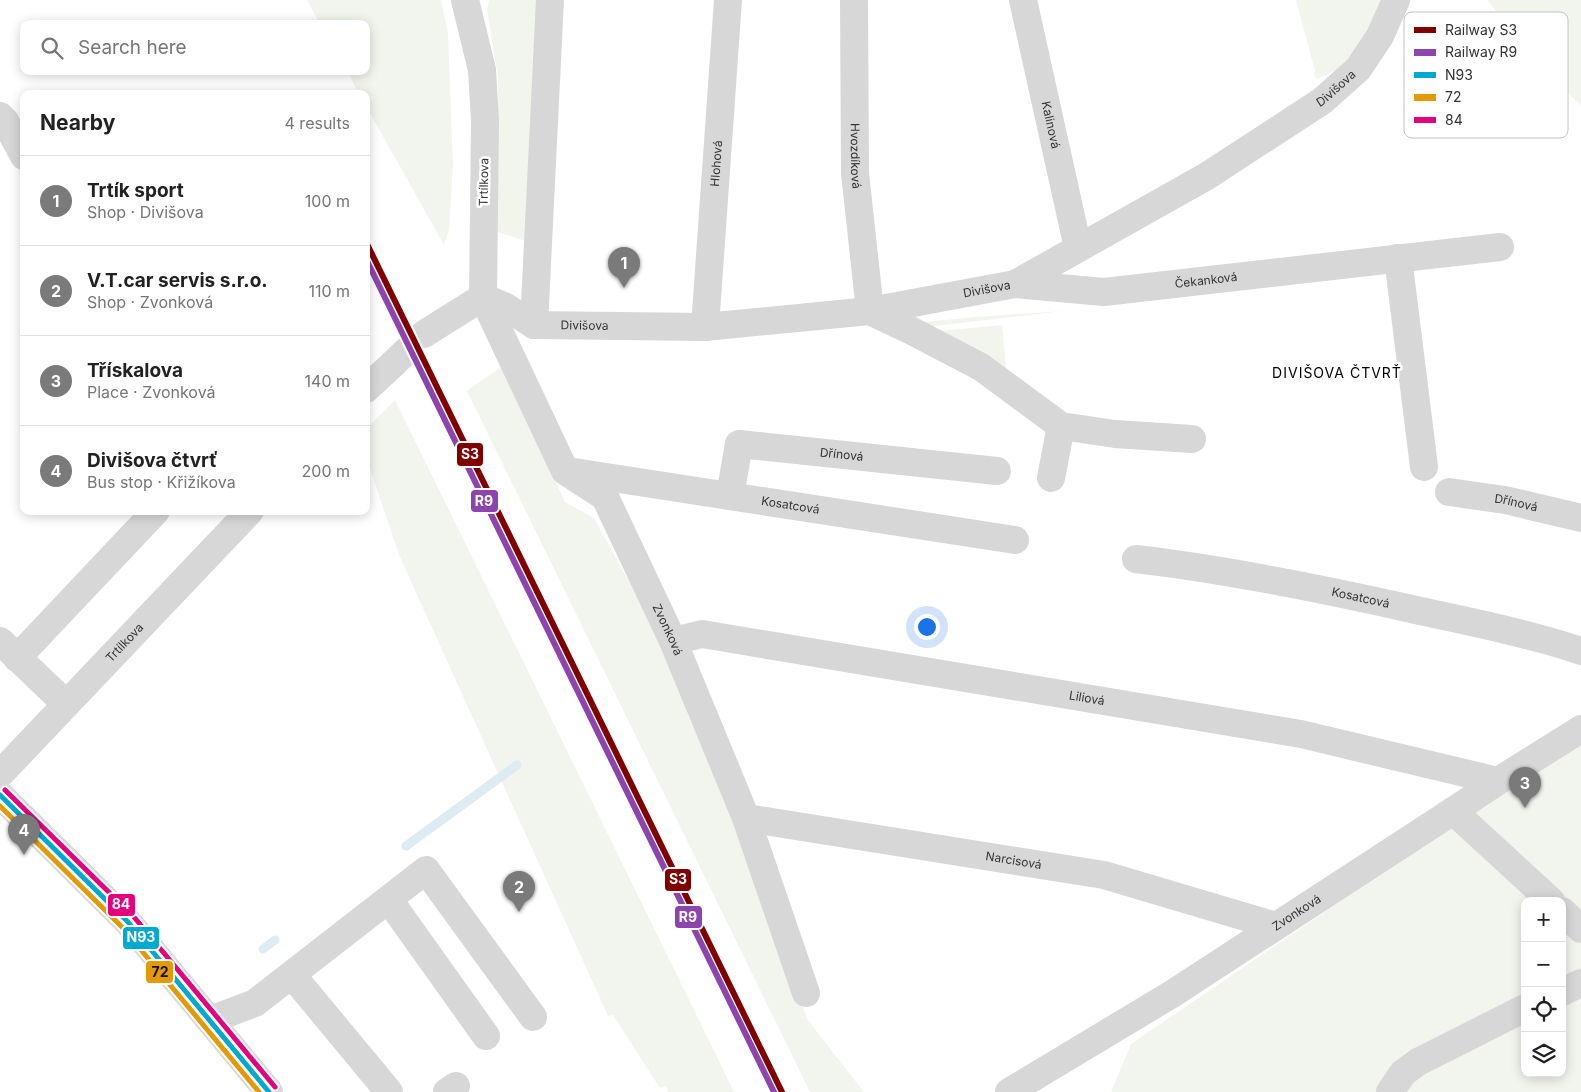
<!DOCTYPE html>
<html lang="en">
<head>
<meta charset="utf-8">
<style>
	:root { --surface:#fff; --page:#f6f6f6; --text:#222; --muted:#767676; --line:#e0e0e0; --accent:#7a7a7a }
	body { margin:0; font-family:Inter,sans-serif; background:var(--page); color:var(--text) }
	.controls { position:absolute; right:15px; bottom:15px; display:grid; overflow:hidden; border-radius:10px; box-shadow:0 2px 12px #0003 }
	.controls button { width:45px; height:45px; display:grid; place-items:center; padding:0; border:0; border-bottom:1px solid var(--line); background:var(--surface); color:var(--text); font:25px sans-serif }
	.you { position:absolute; left:926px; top:626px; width:18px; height:18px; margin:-12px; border:4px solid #fff; border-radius:50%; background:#1a73e8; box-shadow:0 0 0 8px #1a73e833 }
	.badge { display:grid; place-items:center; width:32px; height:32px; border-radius:50%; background:var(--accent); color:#fff; font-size:16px; font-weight:700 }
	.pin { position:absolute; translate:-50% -41px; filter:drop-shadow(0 1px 2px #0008) }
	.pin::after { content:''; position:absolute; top:26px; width:18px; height:15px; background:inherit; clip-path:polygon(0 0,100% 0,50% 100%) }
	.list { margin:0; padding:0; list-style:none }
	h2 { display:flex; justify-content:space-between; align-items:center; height:65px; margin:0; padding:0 20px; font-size:21px }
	h2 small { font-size:16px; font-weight:400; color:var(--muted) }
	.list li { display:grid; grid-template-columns:32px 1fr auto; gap:15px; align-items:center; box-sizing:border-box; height:90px; padding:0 20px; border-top:1px solid var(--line) }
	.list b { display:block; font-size:19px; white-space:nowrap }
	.list p { margin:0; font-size:16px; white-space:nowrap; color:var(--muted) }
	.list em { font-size:16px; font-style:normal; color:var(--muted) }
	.icon { flex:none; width:28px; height:28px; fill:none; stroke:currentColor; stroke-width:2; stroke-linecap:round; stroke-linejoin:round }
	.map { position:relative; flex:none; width:1581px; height:1092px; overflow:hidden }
	.search { position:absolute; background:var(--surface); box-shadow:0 2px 12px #0003; left:20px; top:20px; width:350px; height:55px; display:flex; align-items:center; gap:12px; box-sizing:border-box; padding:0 18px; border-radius:10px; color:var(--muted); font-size:19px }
	.panel { position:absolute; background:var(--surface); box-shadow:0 2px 12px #0003; left:20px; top:90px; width:350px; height:425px; border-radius:10px }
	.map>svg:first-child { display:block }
	.green { fill:#f1f5ed; fill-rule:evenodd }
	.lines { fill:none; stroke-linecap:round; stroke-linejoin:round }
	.stream { stroke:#ddebf3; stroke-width:9 }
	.minor-tunnel { stroke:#d6d6d6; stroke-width:28; stroke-dasharray:28 14; stroke-linecap:butt }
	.minor { stroke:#d7d7d7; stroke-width:28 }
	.bus-1-casing { stroke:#fff; stroke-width:9 }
	.bus-2-casing { stroke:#fff; stroke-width:9 }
	.bus-3-casing { stroke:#fff; stroke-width:9 }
	.bus-1 { stroke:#00a9ce; stroke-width:5 }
	.bus-2 { stroke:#e39a05; stroke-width:5 }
	.bus-3 { stroke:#e5007d; stroke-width:5 }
	.rail-1-casing { stroke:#fff; stroke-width:10 }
	.rail-2-casing { stroke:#fff; stroke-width:10 }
	.rail-1 { stroke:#800000; stroke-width:6 }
	.rail-2 { stroke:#8e44ad; stroke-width:6 }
	.labels { text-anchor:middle; stroke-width:5; stroke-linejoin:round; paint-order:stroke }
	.street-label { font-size:12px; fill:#333; stroke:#fff }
	.neighbourhood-label { font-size:14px; letter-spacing:1px; fill:#000; stroke:#fff }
	.key { fill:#fff; stroke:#c2c2c2; stroke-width:1 }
	.key-label { font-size:14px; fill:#333 }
	.line-badge { stroke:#fff; stroke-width:2 }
	.badge-label { font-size:14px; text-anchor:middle; font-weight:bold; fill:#fff }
	.pale-badge-label { font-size:14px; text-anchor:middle; font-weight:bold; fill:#111 }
</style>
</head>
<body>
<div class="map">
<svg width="1581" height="1092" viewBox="0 0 1581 1092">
	<rect width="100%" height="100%" fill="#fff"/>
	<g class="green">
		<polygon points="307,0 441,0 448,34 453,165 449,230 444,245 366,106 366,94 359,94 347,71 366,71 366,24 320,24"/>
		<polygon points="489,0 541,0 526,241 497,232 498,78 487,8"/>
		<polygon points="1296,0 1383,0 1363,45 1340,68 1317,79 1313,73 1315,71"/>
		<polygon points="1487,0 1581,0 1581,106 1541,66"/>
		<polygon points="1064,311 926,327 924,322 975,317"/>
		<polygon points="1002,325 1007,378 928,332"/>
		<polygon points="502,366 565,502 594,518 672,660 689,718 742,834 807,1019 864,1092 810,1092 467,391"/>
		<polygon points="395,400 699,1020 734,1092 668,1092 666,1086 660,1088 613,1015 608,1016 399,555 366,457 366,429"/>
		<path d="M1581,742V1092H1111L1131,1044L1442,832ZM1525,901H1562V1073H1525Z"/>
	</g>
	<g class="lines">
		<g class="stream">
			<polyline points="406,846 517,765"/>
			<polyline points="263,949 275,940"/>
		</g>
		<polyline class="minor-tunnel" points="393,364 424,334"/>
		<g class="minor">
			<path id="s1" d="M465,0L482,70L485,121L483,297L565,471L605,497L673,641L746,818L806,993"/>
			<path id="s2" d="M854,0L855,173L870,311L912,331L981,367L1061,426L1115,434L1192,439"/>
			<path id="s3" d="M1023,0L1078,248"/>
			<polyline points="0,116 5,121 24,156"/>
			<polyline points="1398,258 1424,467"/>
			<path id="s4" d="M1015,284L1104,292L1500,247"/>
			<path id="s5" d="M483,297L506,307L534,325L705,327L870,311L1015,284L1207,176L1322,101L1358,69L1380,36L1396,0"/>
			<polyline points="534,325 550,0"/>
			<path id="s6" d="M705,327L728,0"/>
			<polyline points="424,334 483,297"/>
			<polyline points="366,389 393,364"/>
			<path id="s7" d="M574,472L1015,540"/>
			<polyline points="1051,478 1061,426"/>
			<path id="s8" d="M1449,492L1505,500L1581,518"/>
			<path id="s9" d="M730,496L739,444L997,471"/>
			<path id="s10" d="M1136,559C1230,570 1323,589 1416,610C1471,622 1527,633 1581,651"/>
			<polyline points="0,641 66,704"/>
			<path id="s11" d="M673,641L702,634L1301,734L1498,781"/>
			<polyline points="17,658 156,511"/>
			<path id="s12" d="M0,774L250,511"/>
			<polyline points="0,795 128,922 269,1092"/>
			<polyline points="1453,811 1551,901"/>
			<path id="s13" d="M746,818L1104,875L1276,926"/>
			<polyline points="389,900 486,1036"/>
			<polyline points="1562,911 1581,929"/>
			<polyline points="292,975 389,1092"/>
			<polyline points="1562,992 1581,983"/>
			<polyline points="210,1020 255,1003 426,870 533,1017"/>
			<polyline points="447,1092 456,1086"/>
			<path id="s14" d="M1009,1092L1172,994L1453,811L1498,781L1581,729"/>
			<polyline points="1390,1092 1403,1073 1418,1062 1525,1008"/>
		</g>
		<g class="bus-1-casing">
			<polyline id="bus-1" points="0,795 128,922 269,1092"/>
		</g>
		<g class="bus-2-casing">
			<polyline id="bus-2" points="0,806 122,927 259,1092"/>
		</g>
		<g class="bus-3-casing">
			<polyline id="bus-3" points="5,790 134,917 275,1087"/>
		</g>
		<use href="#bus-1" class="bus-1"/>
		<use href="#bus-2" class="bus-2"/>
		<use href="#bus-3" class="bus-3"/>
		<g class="rail-1-casing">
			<polyline id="rail-1" points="366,242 782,1092"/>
		</g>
		<g class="rail-2-casing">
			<polyline id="rail-2" points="366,259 774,1092"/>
		</g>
		<use href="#rail-1" class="rail-1"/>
		<use href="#rail-2" class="rail-2"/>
	</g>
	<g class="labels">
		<g class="street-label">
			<text dy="4" stroke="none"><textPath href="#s5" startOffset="919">Divišova</textPath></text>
			<text dy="4" stroke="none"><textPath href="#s3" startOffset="128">Kalinová</textPath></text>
			<text dy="4" stroke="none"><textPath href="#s2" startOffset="156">Hvozdíková</textPath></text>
			<text dy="4" stroke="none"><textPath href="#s6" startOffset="164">Hlohová</textPath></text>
			<text transform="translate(484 182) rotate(-89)" y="4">Trtílkova</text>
			<text dy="4" stroke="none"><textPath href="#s4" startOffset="192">Čekanková</textPath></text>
			<text dy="4" stroke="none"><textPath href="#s5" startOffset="514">Divišova</textPath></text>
			<text dy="4" stroke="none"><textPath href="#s5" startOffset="109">Divišova</textPath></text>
			<text dy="4" stroke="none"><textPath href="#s9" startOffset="156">Dřínová</textPath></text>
			<text dy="4" stroke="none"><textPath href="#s8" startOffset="68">Dřínová</textPath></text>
			<text dy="4" stroke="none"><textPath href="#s7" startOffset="219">Kosatcová</textPath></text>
			<text dy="4" stroke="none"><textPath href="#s10" startOffset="228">Kosatcová</textPath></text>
			<text dy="4" stroke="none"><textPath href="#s1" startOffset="686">Zvonková</textPath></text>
			<text dy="4" stroke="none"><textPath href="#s12" startOffset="181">Trtílkova</textPath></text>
			<text dy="4" stroke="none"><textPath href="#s11" startOffset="420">Liliová</textPath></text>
			<text dy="4" stroke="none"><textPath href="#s13" startOffset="271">Narcisová</textPath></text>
			<text dy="4" stroke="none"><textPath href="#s14" startOffset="339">Zvonková</textPath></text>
		</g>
		<g class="neighbourhood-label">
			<text x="1337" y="378">DIVIŠOVA ČTVRŤ</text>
		</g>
	</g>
	<rect x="1404" y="12" width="164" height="126" rx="8" class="key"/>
	<rect x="1414" y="27" width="22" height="6" fill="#800000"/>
	<rect x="1414" y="49" width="22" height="7" fill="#8e44ad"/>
	<rect x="1414" y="72" width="22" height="6" fill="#00a9ce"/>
	<rect x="1414" y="94" width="22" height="7" fill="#e39a05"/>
	<rect x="1414" y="117" width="22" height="6" fill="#e5007d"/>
	<g class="key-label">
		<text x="1445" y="35">Railway S3</text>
		<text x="1445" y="57">Railway R9</text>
		<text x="1445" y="80">N93</text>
		<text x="1445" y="102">72</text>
		<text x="1445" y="125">84</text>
	</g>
	<g class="line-badge">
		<rect x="456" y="442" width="28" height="25" rx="5" fill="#800000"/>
		<rect x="470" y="489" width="29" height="24" rx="5" fill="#8e44ad"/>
		<rect x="664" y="868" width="28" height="24" rx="5" fill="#800000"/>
		<rect x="107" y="893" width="29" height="24" rx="5" fill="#e5007d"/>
		<rect x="674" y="905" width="29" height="24" rx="5" fill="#8e44ad"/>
		<rect x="122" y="926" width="38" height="24" rx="5" fill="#00a9ce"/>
		<rect x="145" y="960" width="29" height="24" rx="5" fill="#e39a05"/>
	</g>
	<g class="badge-label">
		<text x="470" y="459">S3</text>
		<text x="484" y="506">R9</text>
		<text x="678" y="884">S3</text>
		<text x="121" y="909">84</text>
		<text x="688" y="922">R9</text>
		<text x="141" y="942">N93</text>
	</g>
	<g class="pale-badge-label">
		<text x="160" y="977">72</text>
	</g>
</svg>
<div class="controls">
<button>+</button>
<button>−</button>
<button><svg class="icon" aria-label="locate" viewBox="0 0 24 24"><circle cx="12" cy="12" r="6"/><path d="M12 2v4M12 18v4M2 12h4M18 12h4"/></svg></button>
<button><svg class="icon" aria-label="layers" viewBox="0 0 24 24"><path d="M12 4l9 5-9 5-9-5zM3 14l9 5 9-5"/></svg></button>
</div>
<div class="you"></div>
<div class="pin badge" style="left:624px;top:288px">1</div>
<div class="pin badge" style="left:519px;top:912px">2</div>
<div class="pin badge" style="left:1525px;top:808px">3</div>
<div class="pin badge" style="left:24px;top:855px">4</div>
<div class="search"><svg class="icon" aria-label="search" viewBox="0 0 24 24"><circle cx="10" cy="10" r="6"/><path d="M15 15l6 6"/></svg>Search here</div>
<section class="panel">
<h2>Nearby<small>4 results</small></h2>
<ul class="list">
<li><span class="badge">1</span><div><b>Trtík sport</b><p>Shop · Divišova</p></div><em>100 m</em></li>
<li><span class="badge">2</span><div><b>V.T.car servis s.r.o.</b><p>Shop · Zvonková</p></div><em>110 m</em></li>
<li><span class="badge">3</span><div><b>Třískalova</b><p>Place · Zvonková</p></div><em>140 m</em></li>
<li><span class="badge">4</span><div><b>Divišova čtvrť</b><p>Bus stop · Křižíkova</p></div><em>200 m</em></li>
</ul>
</section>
</div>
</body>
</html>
